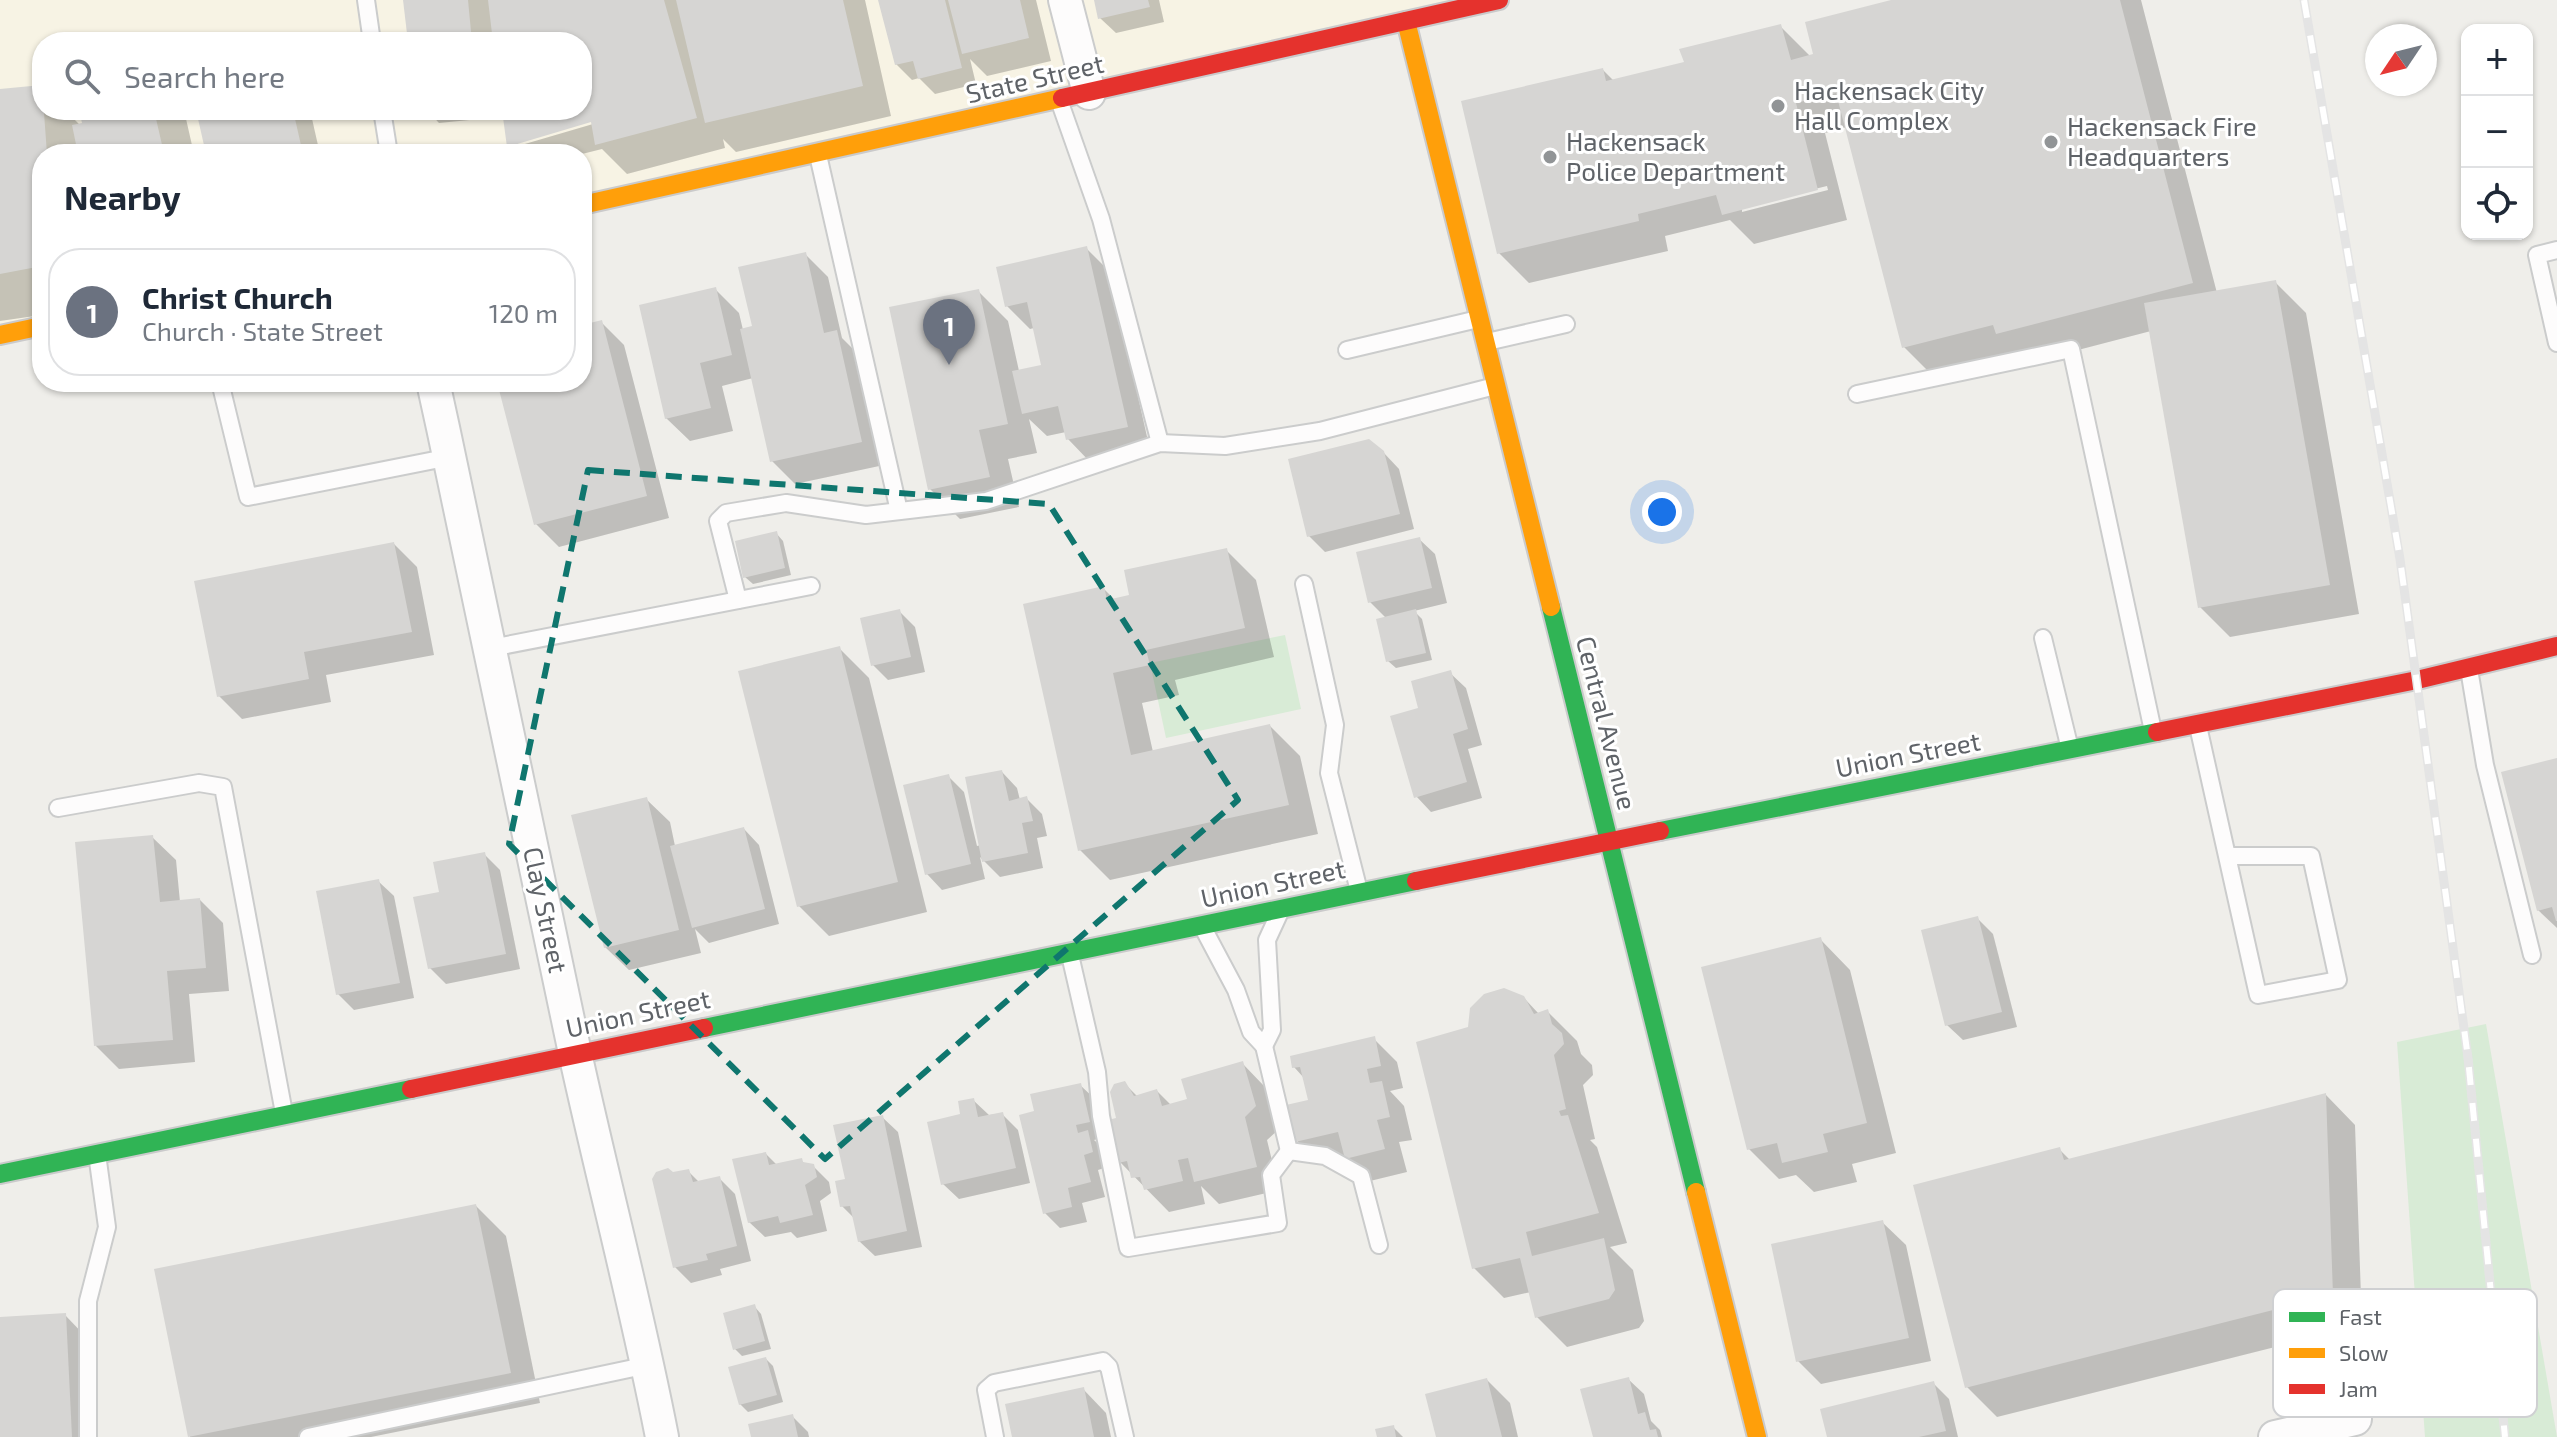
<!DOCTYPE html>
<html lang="en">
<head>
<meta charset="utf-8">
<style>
	:root { --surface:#fff; --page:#f2f2f3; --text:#1f2937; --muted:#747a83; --line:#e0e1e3; --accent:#919496 }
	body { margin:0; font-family:"Exo 2",sans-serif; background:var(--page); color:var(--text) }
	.controls { position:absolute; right:24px; top:24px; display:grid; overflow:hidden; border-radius:16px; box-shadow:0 2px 6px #0004 }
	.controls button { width:72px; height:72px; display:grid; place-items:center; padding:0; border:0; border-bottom:2px solid var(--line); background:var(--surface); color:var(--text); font:40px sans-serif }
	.compass { position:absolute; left:2365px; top:24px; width:72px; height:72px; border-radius:50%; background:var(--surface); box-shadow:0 2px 6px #0004; rotate:235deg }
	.you { position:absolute; left:1662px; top:512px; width:28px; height:28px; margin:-20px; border:6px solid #fff; border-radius:50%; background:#1a73e8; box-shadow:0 0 0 12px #1a73e833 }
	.badge { display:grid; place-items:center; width:52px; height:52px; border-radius:50%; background:var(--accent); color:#fff; font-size:26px; font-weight:700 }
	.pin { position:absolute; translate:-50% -66px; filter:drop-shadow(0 2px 4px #0008) }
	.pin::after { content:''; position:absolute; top:42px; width:28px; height:24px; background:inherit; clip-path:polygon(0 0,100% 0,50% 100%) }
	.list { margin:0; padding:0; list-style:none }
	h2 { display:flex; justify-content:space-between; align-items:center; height:104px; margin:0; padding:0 32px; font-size:34px }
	h2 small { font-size:26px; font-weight:400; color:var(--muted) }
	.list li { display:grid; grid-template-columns:52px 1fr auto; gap:24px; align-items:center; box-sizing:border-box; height:128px; margin:0 16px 16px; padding:0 16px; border:2px solid var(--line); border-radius:32px }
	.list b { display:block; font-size:30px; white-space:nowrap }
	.list p { margin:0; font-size:26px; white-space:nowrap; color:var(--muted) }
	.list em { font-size:26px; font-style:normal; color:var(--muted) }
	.icon { flex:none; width:44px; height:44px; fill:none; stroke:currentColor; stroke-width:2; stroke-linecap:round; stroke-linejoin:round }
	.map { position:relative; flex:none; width:2557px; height:1437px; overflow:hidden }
	.search { position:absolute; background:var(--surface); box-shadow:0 2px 6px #0004; left:32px; top:32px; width:560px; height:88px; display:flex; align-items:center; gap:20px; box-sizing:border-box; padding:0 28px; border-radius:32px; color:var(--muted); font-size:30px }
	.panel { position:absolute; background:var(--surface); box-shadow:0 2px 6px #0004; left:32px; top:144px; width:560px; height:248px; border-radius:32px }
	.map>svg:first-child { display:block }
	.commercial { fill:#f7f3e4; fill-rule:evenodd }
	.green { fill:#d8ebd6 }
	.shadow { fill:#0003; fill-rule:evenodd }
	.building { fill:#d6d5d3 }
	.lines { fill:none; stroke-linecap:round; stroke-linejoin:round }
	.lane-casing { stroke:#cbcccc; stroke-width:20 }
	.street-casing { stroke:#cbcccc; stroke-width:36 }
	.fast-casing { stroke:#cacacb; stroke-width:22 }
	.slow-casing { stroke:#cacacb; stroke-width:22 }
	.jam-casing { stroke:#cacacb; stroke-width:22 }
	.lane { stroke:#fdfcfc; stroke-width:16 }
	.street { stroke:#fdfcfc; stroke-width:32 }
	.fast { stroke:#30b455; stroke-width:18 }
	.slow { stroke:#ff9f0a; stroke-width:18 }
	.jam { stroke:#e5322d; stroke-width:18 }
	.rail-casing { stroke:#e4e4e4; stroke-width:9 }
	.rail { stroke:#fff; stroke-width:6; stroke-dasharray:18; stroke-linecap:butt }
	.marked { fill:none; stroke:#0f766e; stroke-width:6; stroke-dasharray:16 10; stroke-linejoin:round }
	.poi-dot { fill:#919496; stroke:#fff; stroke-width:3 }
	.labels { text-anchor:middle; stroke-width:6; stroke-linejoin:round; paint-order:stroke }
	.street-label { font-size:26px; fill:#5f6368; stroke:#fff }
	.poi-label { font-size:26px; fill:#5f6368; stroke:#fff; text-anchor:start }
	.key { fill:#fff; stroke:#cfd0d2; stroke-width:2 }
	.key-label { font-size:22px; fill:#5f6368 }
</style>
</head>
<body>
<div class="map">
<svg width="2557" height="1437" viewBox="0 0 2557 1437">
	<rect width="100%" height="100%" fill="#efeeea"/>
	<path class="commercial" d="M0,0H1499L582,205V154H42V326L0,335ZM42,42H582V110H42Z"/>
	<g class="green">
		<polygon points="1285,635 1301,709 1166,738 1150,663"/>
		<polygon points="2486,1024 2557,1437 2425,1437 2397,1042"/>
	</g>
	<g class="shadow">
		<path d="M405,0H865L891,116L736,152L723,139L725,148L627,174L602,149L582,154H517L509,146L504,110H582V42H410ZM593,120V124L518,146L517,142Z"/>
		<polygon points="880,0 1036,0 1051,61 987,76 970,59 976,84 935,94 919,78 912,80 896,64"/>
		<polygon points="1096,0 1159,0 1164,22 1116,33 1100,18"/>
		<path d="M1900,0H2141L2217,293L2276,283L2306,313L2359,614L2230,637L2200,607L2151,331L2028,363L1934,377L1904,347L1847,127L1825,133L1847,220L1754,244L1730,220L1665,236L1668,251L1529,283L1499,253L1603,70L1614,81L1685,64L1780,26L1811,57ZM1827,186L1828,190L1742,212V207Z"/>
		<polygon points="0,91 42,110 65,110 80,125 85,124 82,110 184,110 194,154 42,154 42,315 0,321"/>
		<polygon points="198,110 310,110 320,154 208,154"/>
		<polygon points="427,110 500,110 500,117 439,123"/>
		<polygon points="1087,249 1110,272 1150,450 1091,463 1068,439 1066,432 1047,436 1029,419 1037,453 1008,459 1019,507 960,519 930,489 978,291 1008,321 1019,371 1043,366 1034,328 1030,329 1007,306"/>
		<polygon points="805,254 828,277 842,338 859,355 884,465 795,484 772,461 753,378 722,386 733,431 690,441 666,418 715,289 739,313 743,330 754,328"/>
		<polygon points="601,322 624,345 669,518 559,547 536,524 499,382 582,382 582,327"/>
		<polygon points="1383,452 1399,469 1414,529 1325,552 1309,536"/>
		<polygon points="776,533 783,541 791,575 753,584 745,577"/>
		<polygon points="1419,539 1435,554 1447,603 1414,611 1422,619 1432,660 1396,668 1388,661 1386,618 1370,602"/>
		<polygon points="394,544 417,567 434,655 326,675 331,702 242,719 219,696"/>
		<polygon points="1226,550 1256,580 1274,657 1175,680 1179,695 1142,703 1153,752 1270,726 1300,756 1318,834 1110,880 1080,850 1103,588 1115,600 1132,597"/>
		<polygon points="899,611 915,627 925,672 888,680 873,665"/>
		<polygon points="839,648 869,678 927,912 829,936 799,906"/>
		<polygon points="1450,673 1466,688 1482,745 1468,749 1482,798 1431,812 1416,796 1421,709"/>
		<polygon points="2557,760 2557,928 2538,910"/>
		<polygon points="1002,772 1017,788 1020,800 1027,799 1042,814 1047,836 1037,838 1043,868 1000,877 980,857 985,879 942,890 927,874 949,777 964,792 977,846 981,845"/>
		<polygon points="646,799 670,822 675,846 744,829 759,845 779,924 709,943 695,929 701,953 629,970 605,947"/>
		<polygon points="152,837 176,860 180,902 200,900 223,923 229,991 189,994 195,1062 119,1069 96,1046"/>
		<polygon points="484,854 500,870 520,969 446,984 430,968"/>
		<polygon points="378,881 394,896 414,998 354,1010 338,994"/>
		<polygon points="1977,918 1993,934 2017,1027 1963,1040 1947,1025"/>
		<polygon points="1820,939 1850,970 1896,1153 1852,1164 1857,1182 1814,1192 1796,1175 1779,1179 1749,1149"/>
		<polygon points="1523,997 1539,1014 1547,1011 1577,1041 1581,1054 1592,1065 1593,1075 1583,1085 1595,1139 1590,1140 1597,1147 1627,1243 1610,1247 1633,1270 1644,1321 1639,1328 1567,1347 1537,1317 1531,1292 1504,1298 1474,1268 1470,1028"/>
		<polygon points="1374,1039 1397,1062 1403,1088 1390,1091 1404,1106 1412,1140 1399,1142 1407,1172 1370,1181 1346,1158 1320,1164 1297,1141 1310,1101 1304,1078 1294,1067"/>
		<polygon points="1242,1063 1265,1087 1278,1130 1267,1140 1279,1190 1219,1204 1201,1186 1205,1204 1169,1212 1120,1162 1118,1119 1124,1083 1138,1097 1157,1091 1171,1105 1189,1100"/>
		<polygon points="1080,1085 1096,1100 1104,1137 1094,1140 1103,1148 1107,1167 1098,1170 1105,1197 1082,1203 1087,1222 1060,1228 1045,1213 1037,1113"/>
		<polygon points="2326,1095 2355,1125 2362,1325 1997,1417 1967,1387 2060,1150 2071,1161"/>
		<polygon points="973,1100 989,1115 1002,1114 1018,1130 1030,1183 959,1199 943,1184 963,1116"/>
		<polygon points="882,1117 898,1132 922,1247 875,1256 859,1241 855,1219 842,1206 847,1181"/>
		<polygon points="766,1154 777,1165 801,1160 806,1165 813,1166 829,1182 831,1193 820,1201 827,1231 797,1238 791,1232 765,1237 749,1222"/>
		<polygon points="688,1171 700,1183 719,1178 735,1194 751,1261 720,1269 722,1275 691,1283 675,1267 673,1175"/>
		<polygon points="476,1206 506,1236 540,1403 371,1437 190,1437 156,1270"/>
		<polygon points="1882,1222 1906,1245 1931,1361 1821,1384 1798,1361"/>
		<polygon points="754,1306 761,1314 771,1349 742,1356 735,1349"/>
		<polygon points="65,1315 88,1339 93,1437 0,1437 0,1319"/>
		<polygon points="766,1359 773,1366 783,1402 748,1412 740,1404"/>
		<polygon points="1628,1379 1644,1394 1651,1421 1660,1430 1662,1437 1595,1437"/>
		<polygon points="1487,1380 1510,1403 1518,1437 1438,1437"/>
		<polygon points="1933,1383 1949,1399 1958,1437 1830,1437"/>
		<polygon points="1083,1389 1106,1413 1111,1437 1014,1437"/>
		<polygon points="793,1417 808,1432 809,1437 753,1437"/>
		<polygon points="1393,1427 1403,1437 1379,1437"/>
	</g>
	<g class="building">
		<polygon points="403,0 468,0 472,42 408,42"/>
		<polygon points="488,0 664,0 697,118 595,145 591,122 507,147 502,110 582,110 582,42 493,42"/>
		<polygon points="676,0 843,0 863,86 705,123"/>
		<polygon points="878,0 945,0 962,68 918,79 913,61 895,65"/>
		<polygon points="948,0 1020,0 1029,38 962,54"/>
		<polygon points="1094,0 1148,0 1150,7 1098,19"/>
		<polygon points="1891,0 2120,0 2193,283 1996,334 1993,325 1902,348 1836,93 1796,103 1818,190 1722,215 1716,195 1638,214 1639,221 1497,254 1461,101 1603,68 1606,81 1684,62 1679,49 1781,24 1791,60 1813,54 1805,22"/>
		<polygon points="42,85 47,154 42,154 42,266 0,274 0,89"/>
		<polygon points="79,110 154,110 163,149 170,148 171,154 78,154 72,125 82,123"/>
		<polygon points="196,110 293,110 303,154 206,154"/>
		<polygon points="1087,246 1128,427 1066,440 1058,406 1022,414 1012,371 1041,365 1027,302 1005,307 996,267"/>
		<polygon points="806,252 824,333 837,330 862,442 770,462 740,329 752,326 738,267"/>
		<polygon points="2276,280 2330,585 2198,608 2144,303"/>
		<polygon points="716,287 732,355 700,363 711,408 665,419 639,305"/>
		<polygon points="979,289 1008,424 979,430 990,477 928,490 889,307"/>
		<polygon points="602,320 647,496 534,525 497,382 582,382 582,325"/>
		<polygon points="1369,439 1384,451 1400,514 1307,537 1288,459"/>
		<polygon points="777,531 785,568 743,578 735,541"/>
		<polygon points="1420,537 1432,588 1368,603 1356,552"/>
		<polygon points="394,542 412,632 304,652 309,679 217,697 194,581"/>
		<polygon points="1227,548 1245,628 1146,650 1150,665 1113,673 1131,755 1270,724 1289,805 1078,851 1023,604 1104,586 1107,600 1129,595 1124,570"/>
		<polygon points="900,609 911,657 871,666 860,618"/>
		<polygon points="1416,609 1426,653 1386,662 1376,619"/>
		<polygon points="840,646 898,882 797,907 738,671"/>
		<polygon points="1451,670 1468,729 1453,734 1467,782 1414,798 1390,716 1418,708 1411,681"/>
		<polygon points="2557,758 2557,921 2556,921 2552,907 2537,911 2501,772"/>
		<polygon points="1002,770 1009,801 1027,796 1033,821 1022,823 1028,853 982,862 965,777"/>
		<polygon points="949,774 971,864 925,875 903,785"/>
		<polygon points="647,797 679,930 604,948 571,815"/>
		<polygon points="744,827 765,909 692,928 670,846"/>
		<polygon points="153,835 160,902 200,898 206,968 167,971 173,1040 94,1046 75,842"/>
		<polygon points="485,852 506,954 428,969 413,897 439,892 433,862"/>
		<polygon points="379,879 400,983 336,995 316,891"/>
		<polygon points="1978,916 2002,1012 1945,1026 1921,930"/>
		<polygon points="1821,937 1867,1123 1823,1134 1828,1152 1782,1163 1777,1143 1747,1150 1701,967"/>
		<polygon points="1504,988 1524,996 1534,1014 1548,1009 1552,1024 1562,1033 1564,1044 1554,1055 1566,1109 1559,1111 1561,1116 1568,1115 1599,1213 1526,1232 1532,1256 1604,1238 1615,1290 1609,1299 1535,1318 1520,1258 1472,1269 1416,1042 1468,1027 1470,1008 1484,994"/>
		<polygon points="1375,1036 1381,1066 1367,1069 1370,1083 1382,1081 1390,1117 1377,1120 1385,1149 1345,1159 1338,1132 1295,1142 1286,1105 1308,1100 1300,1067 1292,1068 1290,1056"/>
		<polygon points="1243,1061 1256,1106 1245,1117 1257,1167 1194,1182 1188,1158 1178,1160 1183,1181 1144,1190 1140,1177 1131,1178 1127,1161 1118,1163 1108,1120 1116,1118 1110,1092 1114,1084 1125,1081 1134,1096 1157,1089 1162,1106 1187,1099 1181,1079"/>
		<polygon points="1081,1083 1090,1122 1076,1125 1078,1133 1088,1130 1093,1152 1084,1155 1091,1182 1068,1188 1072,1207 1043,1214 1019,1115 1034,1111 1030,1094"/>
		<polygon points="2326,1093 2333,1295 1965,1388 1913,1185 2060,1147 2064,1160"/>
		<polygon points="974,1098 978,1117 1003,1112 1016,1168 941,1185 927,1122 960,1114 958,1101"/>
		<polygon points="883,1115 907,1231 858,1242 850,1206 840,1207 835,1181 845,1179 833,1125"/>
		<polygon points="766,1152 769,1165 802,1158 803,1162 814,1164 817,1177 805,1185 813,1215 780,1223 778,1216 748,1223 732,1159"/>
		<polygon points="668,1168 673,1172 689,1169 693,1182 720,1176 737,1246 706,1254 708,1260 673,1268 652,1179 656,1172"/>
		<polygon points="476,1204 511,1373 188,1437 154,1269"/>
		<polygon points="1883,1220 1909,1338 1796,1362 1771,1244"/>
		<polygon points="755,1304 765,1341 733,1350 723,1313"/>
		<polygon points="66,1313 72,1437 0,1437 0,1317"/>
		<polygon points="766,1357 777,1395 739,1405 728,1367"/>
		<polygon points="1629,1377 1638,1414 1645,1412 1650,1430 1656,1429 1658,1437 1593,1437 1580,1389"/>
		<polygon points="1487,1378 1502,1437 1436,1437 1425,1394"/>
		<polygon points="1934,1381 1946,1431 1919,1437 1827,1437 1820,1409"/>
		<polygon points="1084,1387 1094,1437 1012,1437 1005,1404"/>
		<polygon points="793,1414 798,1437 751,1437 748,1424"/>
		<polygon points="1394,1425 1396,1437 1377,1437 1375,1429"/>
	</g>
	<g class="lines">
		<g class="lane-casing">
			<g id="lane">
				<polyline points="366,0 372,42"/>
				<polyline points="1059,100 1101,219 1160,443"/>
				<polyline points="382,110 389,154"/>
				<polyline points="818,155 899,511"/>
				<polyline points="2557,250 2537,255 2557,343"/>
				<polyline points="1487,342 1566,324"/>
				<polyline points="1347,350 1478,319"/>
				<polyline points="220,382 248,497 450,457"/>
				<polyline points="1857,394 2071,349 2153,731"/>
				<polyline points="1304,584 1335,725 1329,773 1359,891"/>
				<polyline points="738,600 718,521 726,513 786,503 866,515 986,501 1160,443 1225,446 1320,431 1495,386"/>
				<polyline points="2043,638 2070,749"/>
				<polyline points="491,648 811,586"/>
				<polyline points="2469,669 2485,765 2532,955"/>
				<polyline points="2198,726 2258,995 2338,980 2311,856 2227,856"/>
				<polyline points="58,808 199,783 223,787 284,1113"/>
				<polyline points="1202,926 1236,990 1251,1032 1264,1046 1272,1030 1267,940 1279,914"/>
				<polyline points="1070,955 1097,1072 1101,1116 1128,1248 1278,1223 1271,1175 1289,1151"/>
				<polyline points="1264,1046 1289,1151 1325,1156 1361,1176 1379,1245"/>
				<polyline points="88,1437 88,1301 107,1227 97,1154"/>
				<polyline points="308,1437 648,1365"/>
				<polyline points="995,1437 986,1390 994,1383 1103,1361 1109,1367 1125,1437"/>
			</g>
		</g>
		<g class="street-casing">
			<g id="street">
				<polyline points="1065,0 1089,93"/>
				<path d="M433,382C482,605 526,829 575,1053C603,1181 637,1308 662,1437"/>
				<polyline points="2275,1437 2355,1419"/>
			</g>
		</g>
		<g class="fast-casing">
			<g id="fast">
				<polyline points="1551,607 1696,1192"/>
				<polyline points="1660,831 2157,732"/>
				<polyline points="704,1028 1416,881"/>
				<polyline points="0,1174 411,1089"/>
			</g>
		</g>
		<g class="slow-casing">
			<g id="slow">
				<polyline points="1406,21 1551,607"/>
				<polyline points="582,205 1062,98"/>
				<polyline points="0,335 42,326"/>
				<polyline points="1696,1192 1757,1437"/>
			</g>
		</g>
		<g class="jam-casing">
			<g id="jam">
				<polyline points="1062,98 1499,0"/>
				<polyline points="2157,732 2417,680 2557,646"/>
				<polyline points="1416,881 1660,831"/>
				<polyline points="411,1089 704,1028"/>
			</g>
		</g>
		<use href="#lane" class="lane"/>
		<use href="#street" class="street"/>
		<use href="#fast" class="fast"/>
		<use href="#slow" class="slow"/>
		<use href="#jam" class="jam"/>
		<g class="rail-casing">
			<polyline id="rail" points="2304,0 2400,559 2468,1058 2505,1437"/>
		</g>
		<use href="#rail" class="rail"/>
	</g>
	<path class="marked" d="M588,470L1049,504L1238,800L825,1159L509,844Z"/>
	<g class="poi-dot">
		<circle cx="1778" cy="106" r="8"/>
		<circle cx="2051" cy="142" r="8"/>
		<circle cx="1550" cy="157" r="8"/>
	</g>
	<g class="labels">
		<g class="street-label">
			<text transform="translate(1035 79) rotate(-13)" y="9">State Street</text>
			<text transform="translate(1606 723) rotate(76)" y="9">Central Avenue</text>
			<text transform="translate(1908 755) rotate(-11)" y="9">Union Street</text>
			<text transform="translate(1273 884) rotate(-12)" y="9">Union Street</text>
			<text transform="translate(545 910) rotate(78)" y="9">Clay Street</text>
			<text transform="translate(638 1014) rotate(-12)" y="9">Union Street</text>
		</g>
		<g class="poi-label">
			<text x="1794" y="100">Hackensack City<tspan x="1794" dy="30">Hall Complex</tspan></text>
			<text x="2067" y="136">Hackensack Fire<tspan x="2067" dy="30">Headquarters</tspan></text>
			<text x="1566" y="151">Hackensack<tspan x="1566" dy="30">Police Department</tspan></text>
		</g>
	</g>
	<rect x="2273" y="1289" width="264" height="128" rx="12" class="key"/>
	<rect x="2289" y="1312" width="36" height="10" fill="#30b455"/>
	<rect x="2289" y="1348" width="36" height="10" fill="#ff9f0a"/>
	<rect x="2289" y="1384" width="36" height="10" fill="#e5322d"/>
	<g class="key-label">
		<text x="2339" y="1325">Fast</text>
		<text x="2339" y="1361">Slow</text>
		<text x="2339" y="1397">Jam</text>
	</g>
</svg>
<div class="controls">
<button>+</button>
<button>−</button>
<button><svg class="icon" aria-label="locate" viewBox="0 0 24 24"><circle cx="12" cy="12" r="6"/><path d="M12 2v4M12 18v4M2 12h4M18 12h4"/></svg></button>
</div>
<svg class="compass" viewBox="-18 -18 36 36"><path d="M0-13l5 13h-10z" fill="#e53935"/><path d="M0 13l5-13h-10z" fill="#747a83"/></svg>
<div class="you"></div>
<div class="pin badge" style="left:949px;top:365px;background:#6b7280">1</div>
<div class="search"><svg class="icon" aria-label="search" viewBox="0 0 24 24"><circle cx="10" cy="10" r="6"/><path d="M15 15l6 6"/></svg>Search here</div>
<section class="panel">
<h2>Nearby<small></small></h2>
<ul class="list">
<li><span class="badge" style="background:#6b7280">1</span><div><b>Christ Church</b><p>Church · State Street</p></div><em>120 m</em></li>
</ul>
</section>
</div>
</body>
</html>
